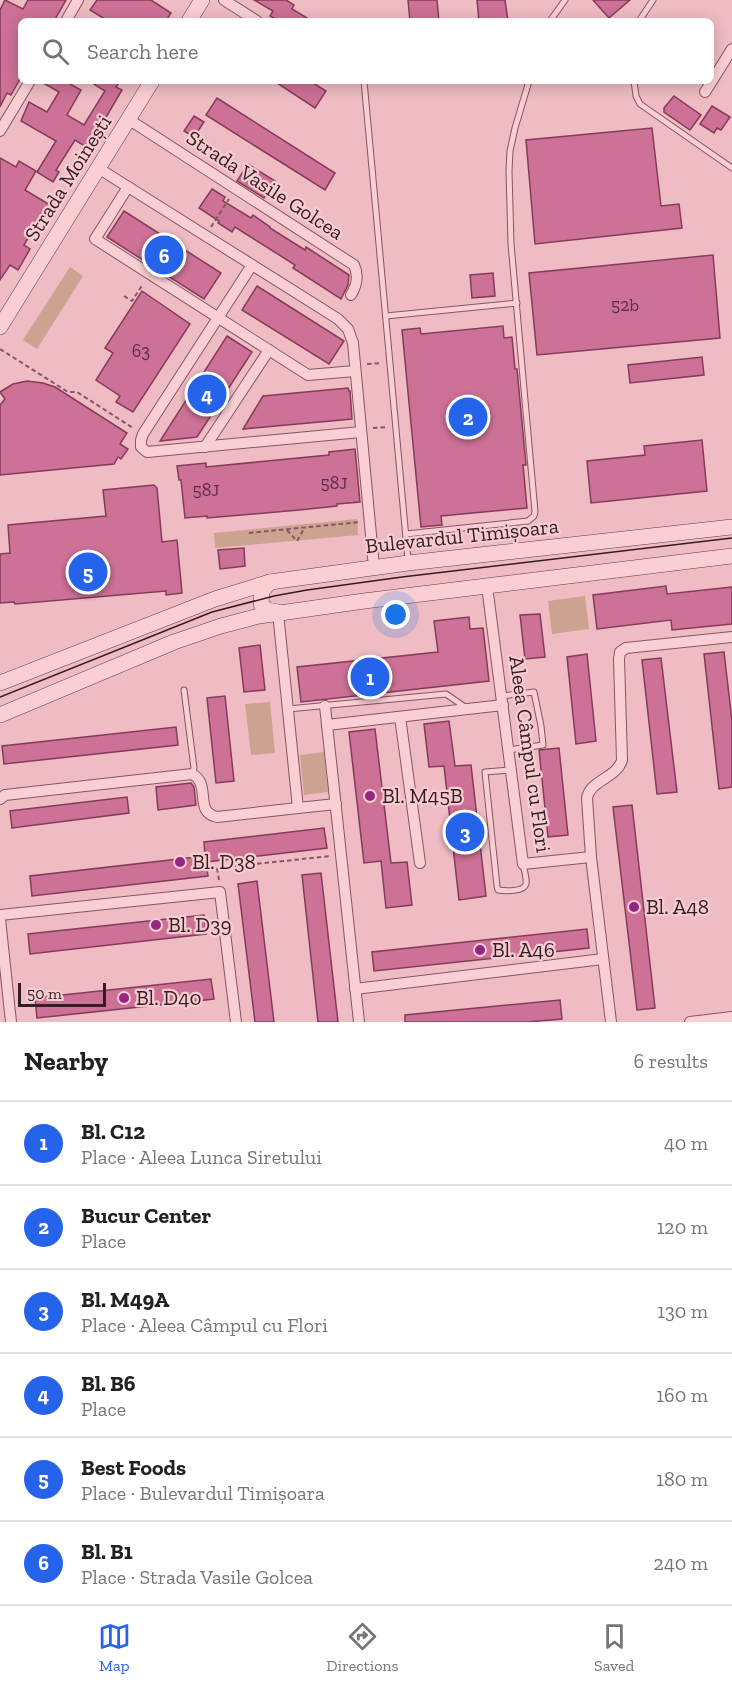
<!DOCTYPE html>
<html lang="en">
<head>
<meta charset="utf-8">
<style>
	:root { --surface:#fff; --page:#f6f6f6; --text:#202124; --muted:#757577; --line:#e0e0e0; --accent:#2563eb }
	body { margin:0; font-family:"Zilla Slab",serif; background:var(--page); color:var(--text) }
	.scale { position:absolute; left:18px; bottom:15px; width:88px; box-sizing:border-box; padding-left:6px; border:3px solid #351b23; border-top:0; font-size:16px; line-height:21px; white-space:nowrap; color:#351b23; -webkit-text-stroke:4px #f6ccd0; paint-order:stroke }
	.you { position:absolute; left:396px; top:615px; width:21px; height:21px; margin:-15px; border:4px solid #fff; border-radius:50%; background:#1a73e8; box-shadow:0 0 0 9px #1a73e833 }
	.badge { display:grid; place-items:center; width:39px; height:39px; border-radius:50%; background:var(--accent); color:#fff; font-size:20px; font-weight:700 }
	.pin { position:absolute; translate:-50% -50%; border:3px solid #fff; box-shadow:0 2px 6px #0006 }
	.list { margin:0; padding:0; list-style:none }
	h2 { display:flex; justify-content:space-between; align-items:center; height:78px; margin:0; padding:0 24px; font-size:26px }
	h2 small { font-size:20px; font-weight:400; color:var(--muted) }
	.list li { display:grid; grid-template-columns:39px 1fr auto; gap:18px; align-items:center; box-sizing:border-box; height:84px; padding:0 24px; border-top:2px solid var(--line) }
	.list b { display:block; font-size:22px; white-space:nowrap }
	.list p { margin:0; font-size:20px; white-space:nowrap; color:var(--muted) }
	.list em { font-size:20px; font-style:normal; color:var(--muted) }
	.icon { flex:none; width:33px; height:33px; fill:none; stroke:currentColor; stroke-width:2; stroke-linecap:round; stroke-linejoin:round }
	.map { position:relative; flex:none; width:732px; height:1022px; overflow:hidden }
	.search { position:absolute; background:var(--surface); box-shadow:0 3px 15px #0003; left:18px; right:18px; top:18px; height:66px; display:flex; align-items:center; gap:15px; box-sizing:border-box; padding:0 21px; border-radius:9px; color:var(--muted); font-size:22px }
	.sheet { height:582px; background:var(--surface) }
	nav { display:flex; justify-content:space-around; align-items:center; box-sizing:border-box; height:84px; border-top:2px solid var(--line); background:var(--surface); font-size:16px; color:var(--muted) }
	nav a { display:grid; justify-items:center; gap:3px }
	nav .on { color:var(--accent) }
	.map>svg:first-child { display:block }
	.green { fill:#cca291 }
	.building { fill:#cd7196; stroke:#853b5a; stroke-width:1.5 }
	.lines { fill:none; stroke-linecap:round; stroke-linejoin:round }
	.lane-casing { stroke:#865663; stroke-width:7 }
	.street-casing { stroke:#865663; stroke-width:12 }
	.secondary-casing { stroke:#673948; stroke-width:16 }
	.path { stroke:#865663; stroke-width:2; stroke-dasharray:4.5 3; stroke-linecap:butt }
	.lane { stroke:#f9cfd4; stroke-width:5 }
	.street { stroke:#f9cfd4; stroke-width:10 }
	.secondary { stroke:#f9cfd4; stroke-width:15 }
	.tram { stroke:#351b23; stroke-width:1.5 }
	.poi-dot { fill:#962582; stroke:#f6ccd0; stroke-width:2 }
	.labels { text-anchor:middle; stroke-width:4.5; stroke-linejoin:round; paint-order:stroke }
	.number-label { font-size:18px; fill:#5b3040 }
	.street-label { font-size:21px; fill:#351b23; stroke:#f6ccd0 }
	.poi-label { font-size:21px; fill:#351b23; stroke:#f6ccd0; text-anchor:start }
</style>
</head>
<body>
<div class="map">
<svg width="732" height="1022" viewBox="0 0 732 1022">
	<rect width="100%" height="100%" fill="#eebcc2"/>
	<g class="green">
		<polygon points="70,267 83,276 37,349 23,340"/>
		<polygon points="357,519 358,535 215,548 214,533"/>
		<polygon points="585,596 589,629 552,634 548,601"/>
		<polygon points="270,702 275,753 251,755 245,704"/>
		<polygon points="324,752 328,792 304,795 300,755"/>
	</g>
	<g class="building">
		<polygon points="5,0 23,9 28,0 66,0 54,21 21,21 21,77 11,95 7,93 0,107 0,10"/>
		<polygon points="97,0 151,0 171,13 166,21 108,21 90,10"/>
		<polygon points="254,0 286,0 294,5 292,9 312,21 279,21 270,16 273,11"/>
		<polygon points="408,0 437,0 439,21 410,21"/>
		<polygon points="477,0 505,0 508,21 479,21"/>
		<polygon points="593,0 630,0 609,18"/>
		<polygon points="40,81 65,81 81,90 67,115 84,125 105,91 89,81 120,81 116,87 122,90 88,148 75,140 56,170 59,172 53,182 37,172 56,141 21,121 29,102 47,112 59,92"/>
		<polygon points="274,81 310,81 326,91 315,108"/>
		<polygon points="674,96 701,115 690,130 664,112 664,108"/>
		<polygon points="217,98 335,173 325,190 206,115"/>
		<polygon points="712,106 730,117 721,130 717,128 714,133 700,124"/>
		<polygon points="194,116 204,122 194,137 184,131"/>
		<polygon points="652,128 661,206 679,204 682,228 535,244 526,140"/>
		<polygon points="0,158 16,167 19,161 36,171 25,190 50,205 44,215 42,214 24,245 30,249 18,270 10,265 0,280"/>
		<polygon points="248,164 275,181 264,198 237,181"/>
		<polygon points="212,189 225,197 223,201 251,218 253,215 270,227 270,228 305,250 306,247 349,275 348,285 341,299 293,268 295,265 235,227 232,232 218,223 219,221 199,208"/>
		<polygon points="124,211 221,273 204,299 107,237"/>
		<polygon points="713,255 720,338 537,355 529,273"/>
		<polygon points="493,273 495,296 472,298 470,275"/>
		<polygon points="257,286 344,341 329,364 242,310"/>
		<polygon points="142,291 190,324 133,412 116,402 120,396 96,380 113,353 105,348"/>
		<polygon points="503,326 504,338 512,337 515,369 517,369 526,465 523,465 527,508 441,516 442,525 421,527 402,330 420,328 421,334"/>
		<polygon points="227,336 252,352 197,437 160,441"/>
		<polygon points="702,357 704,375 630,383 628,365"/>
		<polygon points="27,381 43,383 55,387 127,433 120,444 128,449 121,459 118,457 114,464 0,475 0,405 5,399 0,392 13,384"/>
		<polygon points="348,388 349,391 350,391 352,419 243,429 263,396"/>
		<polygon points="702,440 707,491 591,503 587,461 645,455 644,446"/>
		<polygon points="355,449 360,502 337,504 337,506 299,510 207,518 207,516 185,518 181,480 179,480 177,466 206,463 206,467 329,455 329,452"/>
		<polygon points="154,485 157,488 162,542 177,540 182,593 166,595 166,591 15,604 14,602 0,603 0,554 10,553 8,525 106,516 103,490"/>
		<polygon points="244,548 245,566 220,569 218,550"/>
		<polygon points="666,586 667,594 732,587 732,624 672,630 671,620 597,629 593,595"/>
		<polygon points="540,614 545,657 525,659 520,615"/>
		<polygon points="469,617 470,629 483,628 489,681 301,702 297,667 438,652 434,621"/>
		<polygon points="260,645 265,690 244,692 239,648"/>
		<polygon points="724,652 732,721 732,787 719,789 704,654"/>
		<polygon points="587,654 596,741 576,744 567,657"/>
		<polygon points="661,658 677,792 657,794 642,660"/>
		<polygon points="225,696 234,781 216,783 207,698"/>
		<polygon points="449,721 455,766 471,765 486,896 459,900 444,766 429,767 424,724"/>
		<polygon points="176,727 178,745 4,764 2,746"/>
		<polygon points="375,729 391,863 407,862 412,905 386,908 381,861 364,863 349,732"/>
		<polygon points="559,748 568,835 548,837 539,750"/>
		<polygon points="191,783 194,787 196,805 158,810 156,787"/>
		<polygon points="127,797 129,813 12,828 10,811"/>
		<polygon points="632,805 655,1008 637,1010 613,807"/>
		<polygon points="324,828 327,848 206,862 208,876 32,896 30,876 205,856 204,842"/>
		<polygon points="321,873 338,1022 318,1022 302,875"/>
		<polygon points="257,881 274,1022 255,1022 238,884"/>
		<polygon points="204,915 206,934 30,954 28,934"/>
		<polygon points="587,929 589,948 374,971 372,952"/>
		<polygon points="211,979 214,999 37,1018 35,998"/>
		<polygon points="560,1000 562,1019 527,1022 405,1022 405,1015"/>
	</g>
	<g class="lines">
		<g class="lane-casing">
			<g id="lane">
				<polyline points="550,21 565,0"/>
				<polyline points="639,21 653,0"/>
				<polyline points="364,81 408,560"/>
				<polyline points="634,81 636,96 640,104 732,168"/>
				<polyline points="386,316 517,303"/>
				<polyline points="406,534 528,521 534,516 535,512 511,244 509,171 510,151 515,128 529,81"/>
				<polyline points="184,690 194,768 192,774"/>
				<polyline points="501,696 534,692 541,726 543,745 508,750"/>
				<polyline points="288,709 446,694 465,707"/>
				<path d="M511,770L485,772L497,886L498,890C505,891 524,892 526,884C527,879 524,869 523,864"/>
			</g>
		</g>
		<g class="street-casing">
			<g id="street">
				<polyline points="224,0 257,21"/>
				<polyline points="66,21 78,0"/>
				<polyline points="705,92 732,49"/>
				<path d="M128,119L354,265C359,276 357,285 351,295"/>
				<polyline points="0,131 30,81"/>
				<polyline points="98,168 338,319 348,329 353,343 374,567"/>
				<polyline points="128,187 95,239 308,375 355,371"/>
				<polyline points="252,265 143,434 141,440 141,447 147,452 361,432"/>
				<polyline points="205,447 269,350"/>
				<polyline points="487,586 523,864 591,857"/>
				<polyline points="278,613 298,808 336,804"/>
				<polyline points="325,706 359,1022"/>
				<polyline points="400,717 420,863"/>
				<polyline points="327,725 503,705"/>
				<path d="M0,799L5,795L192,774C212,784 193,812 217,817L298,808"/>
				<polyline points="0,915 220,892 236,1022"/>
				<polyline points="0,919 11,1022"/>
				<polyline points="355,989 603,959"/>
				<path d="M611,1022L591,857L587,798C590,780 617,778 622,760L619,659L620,652L626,648L732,637"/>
				<polyline points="690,1022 732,1017"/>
			</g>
		</g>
		<g class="secondary-casing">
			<g id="secondary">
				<polyline points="189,21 202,0"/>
				<polyline points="0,327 152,81"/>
				<polyline points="270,582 262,591 261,604 267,610 278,612"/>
				<polyline points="0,683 215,599 270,582 408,563 732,527"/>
				<polyline points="0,715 174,642 221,626 259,616 364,601 732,556"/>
			</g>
		</g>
		<g class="path">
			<polyline points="211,227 229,199"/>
			<polyline points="124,296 132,301 143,284"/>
			<polyline points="0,349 68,392 77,392 133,428"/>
			<polyline points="367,364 382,363"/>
			<polyline points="373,428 388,427"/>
			<polyline points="287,530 297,541 305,527"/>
			<polyline points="249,533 360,522"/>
			<polyline points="219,880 217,868 331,856"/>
		</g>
		<use href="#lane" class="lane"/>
		<use href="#street" class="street"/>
		<use href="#secondary" class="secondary"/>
		<polyline class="tram" points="0,697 212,612 274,596 307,590 402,577 732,538"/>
	</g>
	<g class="poi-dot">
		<circle cx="370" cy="796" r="6"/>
		<circle cx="180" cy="862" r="6"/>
		<circle cx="634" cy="907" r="6"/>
		<circle cx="156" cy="925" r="6"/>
		<circle cx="480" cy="950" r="6"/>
		<circle cx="124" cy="998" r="6"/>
	</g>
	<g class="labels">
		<g class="number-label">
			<text x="625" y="311">52b</text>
			<text x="141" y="357">63</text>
			<text x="334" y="489">58J</text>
			<text x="206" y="496">58J</text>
		</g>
		<g class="street-label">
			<text transform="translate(68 178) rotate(-58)" y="7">Strada Moinești</text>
			<text transform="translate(265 185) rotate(33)" y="7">Strada Vasile Golcea</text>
			<text transform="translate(462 536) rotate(-6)" y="7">Bulevardul Timișoara</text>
			<text transform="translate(530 754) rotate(82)" y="7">Aleea Câmpul cu Flori</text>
		</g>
		<g class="poi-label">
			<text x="382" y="803">Bl. M45B</text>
			<text x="192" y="869">Bl. D38</text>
			<text x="646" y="914">Bl. A48</text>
			<text x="168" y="932">Bl. D39</text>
			<text x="492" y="957">Bl. A46</text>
			<text x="136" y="1005">Bl. D40</text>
		</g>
	</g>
</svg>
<div class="scale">50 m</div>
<div class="you"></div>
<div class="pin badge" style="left:370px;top:677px">1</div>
<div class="pin badge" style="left:468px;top:417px">2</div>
<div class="pin badge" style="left:465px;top:832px">3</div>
<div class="pin badge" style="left:207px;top:394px">4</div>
<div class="pin badge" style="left:88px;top:572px">5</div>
<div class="pin badge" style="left:164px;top:255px">6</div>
<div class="search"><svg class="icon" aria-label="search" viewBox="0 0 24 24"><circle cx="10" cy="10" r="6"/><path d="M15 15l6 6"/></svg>Search here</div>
</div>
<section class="sheet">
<h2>Nearby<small>6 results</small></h2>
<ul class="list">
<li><span class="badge">1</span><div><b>Bl. C12</b><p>Place · Aleea Lunca Siretului</p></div><em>40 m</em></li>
<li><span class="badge">2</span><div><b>Bucur Center</b><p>Place</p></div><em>120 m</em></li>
<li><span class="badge">3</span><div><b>Bl. M49A</b><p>Place · Aleea Câmpul cu Flori</p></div><em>130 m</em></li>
<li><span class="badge">4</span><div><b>Bl. B6</b><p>Place</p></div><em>160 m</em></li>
<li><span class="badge">5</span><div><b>Best Foods</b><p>Place · Bulevardul Timișoara</p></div><em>180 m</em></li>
<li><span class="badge">6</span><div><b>Bl. B1</b><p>Place · Strada Vasile Golcea</p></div><em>240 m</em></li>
</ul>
</section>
<nav>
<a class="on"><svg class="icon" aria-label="map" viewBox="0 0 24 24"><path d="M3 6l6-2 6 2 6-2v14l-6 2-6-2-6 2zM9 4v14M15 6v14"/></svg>Map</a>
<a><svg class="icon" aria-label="directions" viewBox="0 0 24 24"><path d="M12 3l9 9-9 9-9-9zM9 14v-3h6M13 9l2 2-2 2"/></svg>Directions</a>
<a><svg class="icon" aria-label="saved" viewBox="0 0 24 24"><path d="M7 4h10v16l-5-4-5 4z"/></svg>Saved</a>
</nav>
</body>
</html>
